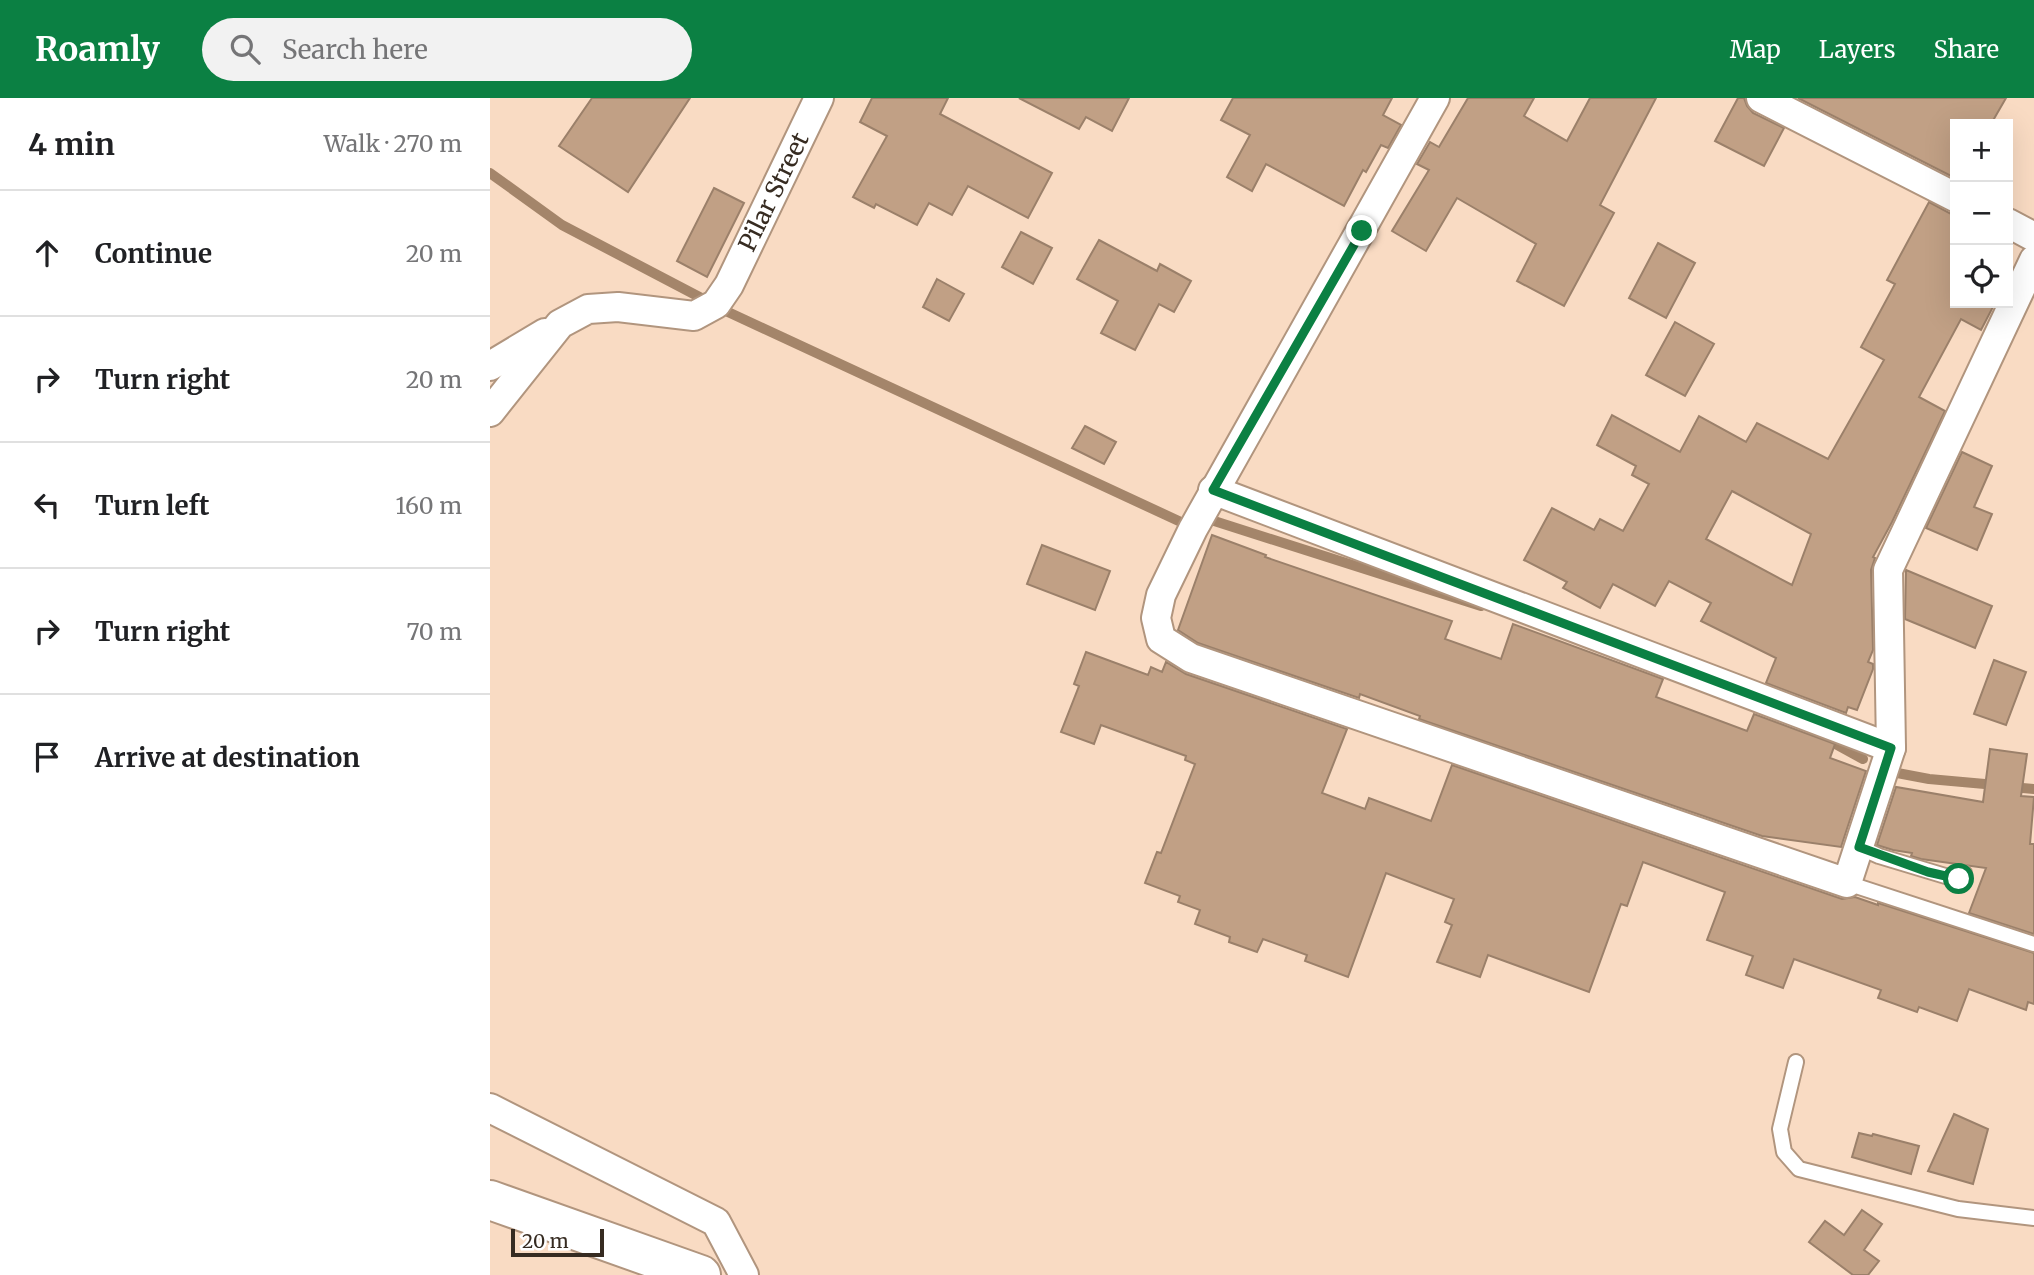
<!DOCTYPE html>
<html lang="en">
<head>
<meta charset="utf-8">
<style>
	:root { --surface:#fff; --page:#f2f2f2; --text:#202124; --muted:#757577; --line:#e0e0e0; --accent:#0b8043 }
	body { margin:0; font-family:Merriweather,serif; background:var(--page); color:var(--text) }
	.controls { position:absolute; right:21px; top:21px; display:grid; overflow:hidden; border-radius:0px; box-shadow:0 7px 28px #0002 }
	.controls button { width:63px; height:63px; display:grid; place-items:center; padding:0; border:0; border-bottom:2px solid var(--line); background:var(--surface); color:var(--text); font:35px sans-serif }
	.scale { position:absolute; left:21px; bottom:18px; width:93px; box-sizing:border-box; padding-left:7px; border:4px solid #362b21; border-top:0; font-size:19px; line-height:24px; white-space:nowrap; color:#362b21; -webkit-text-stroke:5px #fff; paint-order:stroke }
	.stop { position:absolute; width:21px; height:21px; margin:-16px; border:5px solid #0b8043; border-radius:50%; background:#fff }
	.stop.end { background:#0b8043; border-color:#fff; box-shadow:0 2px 7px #0008 }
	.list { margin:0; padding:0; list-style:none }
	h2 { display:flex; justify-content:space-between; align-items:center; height:91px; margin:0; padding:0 28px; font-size:30px }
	h2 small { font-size:23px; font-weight:400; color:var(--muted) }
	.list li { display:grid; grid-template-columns:46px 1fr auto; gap:21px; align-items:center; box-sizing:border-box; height:126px; padding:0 28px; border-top:2px solid var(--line) }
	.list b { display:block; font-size:26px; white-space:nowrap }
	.list em { font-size:23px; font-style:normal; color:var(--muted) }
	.icon { flex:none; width:38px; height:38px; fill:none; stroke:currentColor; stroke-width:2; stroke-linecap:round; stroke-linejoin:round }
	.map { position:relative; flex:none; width:1544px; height:1177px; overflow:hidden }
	header { display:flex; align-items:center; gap:42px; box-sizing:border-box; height:98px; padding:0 35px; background:var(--accent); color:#fff }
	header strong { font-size:33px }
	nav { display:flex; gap:38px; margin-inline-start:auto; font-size:24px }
	.search { width:490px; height:63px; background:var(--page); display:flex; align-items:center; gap:18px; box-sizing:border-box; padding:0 24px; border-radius:38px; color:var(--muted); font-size:26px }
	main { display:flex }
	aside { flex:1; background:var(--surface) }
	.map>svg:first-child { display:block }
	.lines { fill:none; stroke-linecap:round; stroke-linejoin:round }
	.stream { stroke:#a4856a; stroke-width:10 }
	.building { fill:#c1a085; stroke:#9b806a; stroke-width:2; fill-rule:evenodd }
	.lane-casing { stroke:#b1957e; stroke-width:18 }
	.street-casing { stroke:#b1957e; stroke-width:32 }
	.primary-casing { stroke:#b1957e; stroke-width:42 }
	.lane { stroke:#fff; stroke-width:14 }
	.street { stroke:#fff; stroke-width:28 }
	.primary { stroke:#fff; stroke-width:38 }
	.route { stroke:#0b8043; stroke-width:9 }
	.labels { text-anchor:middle; stroke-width:5; stroke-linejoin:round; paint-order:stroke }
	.street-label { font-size:24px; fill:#362b21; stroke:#fff }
</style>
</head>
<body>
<header>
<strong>Roamly</strong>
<div class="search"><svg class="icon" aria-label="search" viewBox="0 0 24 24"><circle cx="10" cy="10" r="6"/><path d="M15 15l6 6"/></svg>Search here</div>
<nav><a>Map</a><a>Layers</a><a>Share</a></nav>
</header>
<main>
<aside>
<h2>4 min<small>Walk · 270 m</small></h2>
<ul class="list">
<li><svg class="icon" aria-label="ahead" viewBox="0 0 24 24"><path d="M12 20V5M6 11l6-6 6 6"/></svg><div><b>Continue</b></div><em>20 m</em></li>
<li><svg class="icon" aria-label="right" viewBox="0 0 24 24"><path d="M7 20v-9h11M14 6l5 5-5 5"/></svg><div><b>Turn right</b></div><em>20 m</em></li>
<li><svg class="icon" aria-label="left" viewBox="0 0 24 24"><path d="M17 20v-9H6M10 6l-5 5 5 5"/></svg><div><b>Turn left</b></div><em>160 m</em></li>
<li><svg class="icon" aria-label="right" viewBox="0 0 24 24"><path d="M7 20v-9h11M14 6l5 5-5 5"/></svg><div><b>Turn right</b></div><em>70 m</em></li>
<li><svg class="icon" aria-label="arrive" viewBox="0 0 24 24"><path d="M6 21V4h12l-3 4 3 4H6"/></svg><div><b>Arrive at destination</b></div></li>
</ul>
</aside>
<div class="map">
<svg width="1544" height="1177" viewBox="0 0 1544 1177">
	<rect width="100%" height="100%" fill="#f9dbc3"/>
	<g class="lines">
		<g class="stream">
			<polyline points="0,75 72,127 219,204"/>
			<polyline points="238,214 693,425"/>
			<polyline points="718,421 991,508"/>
			<polyline points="1322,633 1373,661"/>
			<polyline points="1402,674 1439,681 1506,687"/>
			<polyline points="1521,689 1544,691"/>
		</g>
	</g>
	<g class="building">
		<polygon points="102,0 200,0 138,94 69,48"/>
		<polygon points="382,0 458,0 450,16 562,75 538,120 478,88 462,117 439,105 427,127 386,106 384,110 363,99 397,38 370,24"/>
		<polygon points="529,0 639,0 622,33 596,19 589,31"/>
		<polygon points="743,0 902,0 893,17 911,27 898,50 891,47 876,74 873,72 854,108 776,66 762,93 737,79 760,37 731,22"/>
		<polygon points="978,0 1044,0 1034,18 1077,43 1100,0 1166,0 1110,107 1124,115 1074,208 1027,183 1046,146 967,100 936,153 902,133 939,72 927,66 940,44 949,49"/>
		<polygon points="1248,0 1254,0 1257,8 1263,15 1294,30 1274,68 1225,43"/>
		<polygon points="1308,0 1516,0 1501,26 1465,26 1465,80"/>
		<polygon points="224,90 254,105 217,179 187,163"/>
		<path d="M1439,104L1465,118V205H1505L1491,232L1471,221L1429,299L1455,313L1402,424L1383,459L1385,460L1381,472L1383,552L1378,564L1383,566V571L1367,612L1358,609L1356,615L1276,585L1286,560L1211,523L1221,505L1179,483L1165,508L1123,486L1110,510L1073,490L1077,484L1034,462L1062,410L1104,432L1110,421L1133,433L1159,386L1142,377L1146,368L1107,347L1122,317L1190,354L1209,318L1256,344L1267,325L1338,361L1394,262L1371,249L1405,186L1397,182ZM1242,393L1321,436L1302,487L1216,441Z"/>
		<polygon points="531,134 562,150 543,186 512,169"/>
		<polygon points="609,142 667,173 670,166 701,183 684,214 669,206 645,252 611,235 628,203 587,181"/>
		<polygon points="1168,145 1205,165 1176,220 1139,200"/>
		<polygon points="447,181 474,196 459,223 433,209"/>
		<polygon points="1185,224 1224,246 1195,298 1156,277"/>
		<polygon points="595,328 626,344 614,366 582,350"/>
		<polygon points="1472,354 1502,368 1484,409 1502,416 1487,452 1436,430"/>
		<polygon points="722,437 776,457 775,459 962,523 955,541 1011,561 1023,526 1173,581 1166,599 1257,633 1264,616 1345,646 1340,660 1376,673 1351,749 1272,738 929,621 930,618 870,596 869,600 708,545 688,532"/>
		<polygon points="552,447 620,473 605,512 537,486"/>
		<polygon points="1416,472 1502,508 1485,550 1415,521"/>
		<polygon points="596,554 658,577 661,569 672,574 676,564 696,576 857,631 832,695 875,711 879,700 941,723 962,667 1352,801 1365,799 1388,807 1388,805 1544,855 1544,906 1538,904 1536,912 1479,891 1467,923 1429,909 1427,914 1388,900 1391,892 1304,861 1293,890 1256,877 1263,858 1217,842 1235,794 1153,764 1137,808 1131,806 1099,894 998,857 990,879 947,864 962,827 955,824 964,801 896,775 858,879 815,863 817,857 773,841 767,854 739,844 740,839 705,826 710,812 688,804 690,798 655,785 667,754 671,755 705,666 695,662 696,658 611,627 604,646 571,634 589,588 584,586"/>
		<polygon points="1504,562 1536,574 1516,627 1484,616"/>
		<polygon points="1500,651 1537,656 1531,698 1544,699 1540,746 1544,746 1544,836 1479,815 1496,770 1431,761 1421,758 1422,755 1403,752 1387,747 1406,689 1493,704"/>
		<polygon points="1464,1016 1498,1031 1483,1086 1438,1073"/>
		<polygon points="1369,1035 1382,1038 1383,1036 1429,1048 1421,1076 1362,1059"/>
		<polygon points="1372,1112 1392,1126 1374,1152 1389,1163 1378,1177 1363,1177 1319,1144 1335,1123 1354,1137"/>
	</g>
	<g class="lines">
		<g class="lane-casing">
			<g id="lane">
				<polyline points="1369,749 1389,758 1462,780 1469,781 1474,775"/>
				<polyline points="1357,785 1544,846"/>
				<polyline points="1306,964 1290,1031 1294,1054 1309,1071 1468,1111 1544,1120"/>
			</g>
		</g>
		<g class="street-casing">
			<g id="street">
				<polyline points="945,0 703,431 671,497 666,520 671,541 701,560 1357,785 1401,650 1398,472 1544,162"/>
				<polyline points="1271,0 1465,99"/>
				<polyline points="1518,125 1544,139"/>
				<polyline points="0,268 55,235"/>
				<polyline points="0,314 70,226 98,211 128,209 204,218 226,206 239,187 329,0"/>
				<polyline points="723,392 1401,650"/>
				<polyline points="0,1010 226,1124 254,1177"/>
			</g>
		</g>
		<g class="primary-casing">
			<polyline id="primary" points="0,1102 211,1177"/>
		</g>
		<use href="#lane" class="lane"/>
		<use href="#street" class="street"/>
		<use href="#primary" class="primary"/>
	</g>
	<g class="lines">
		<polyline class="route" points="872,133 723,392 1401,650 1369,749 1438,774 1469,781"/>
	</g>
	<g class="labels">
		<g class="street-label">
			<text transform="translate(284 94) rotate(-64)" y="8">Pilar Street</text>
		</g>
	</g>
</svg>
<div class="controls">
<button>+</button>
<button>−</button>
<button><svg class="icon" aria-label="locate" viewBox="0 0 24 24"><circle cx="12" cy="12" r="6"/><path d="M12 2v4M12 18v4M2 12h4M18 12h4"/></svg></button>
</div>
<div class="scale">20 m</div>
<div class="stop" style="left:1469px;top:781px"></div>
<div class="stop end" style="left:872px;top:133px"></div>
</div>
</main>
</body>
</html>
